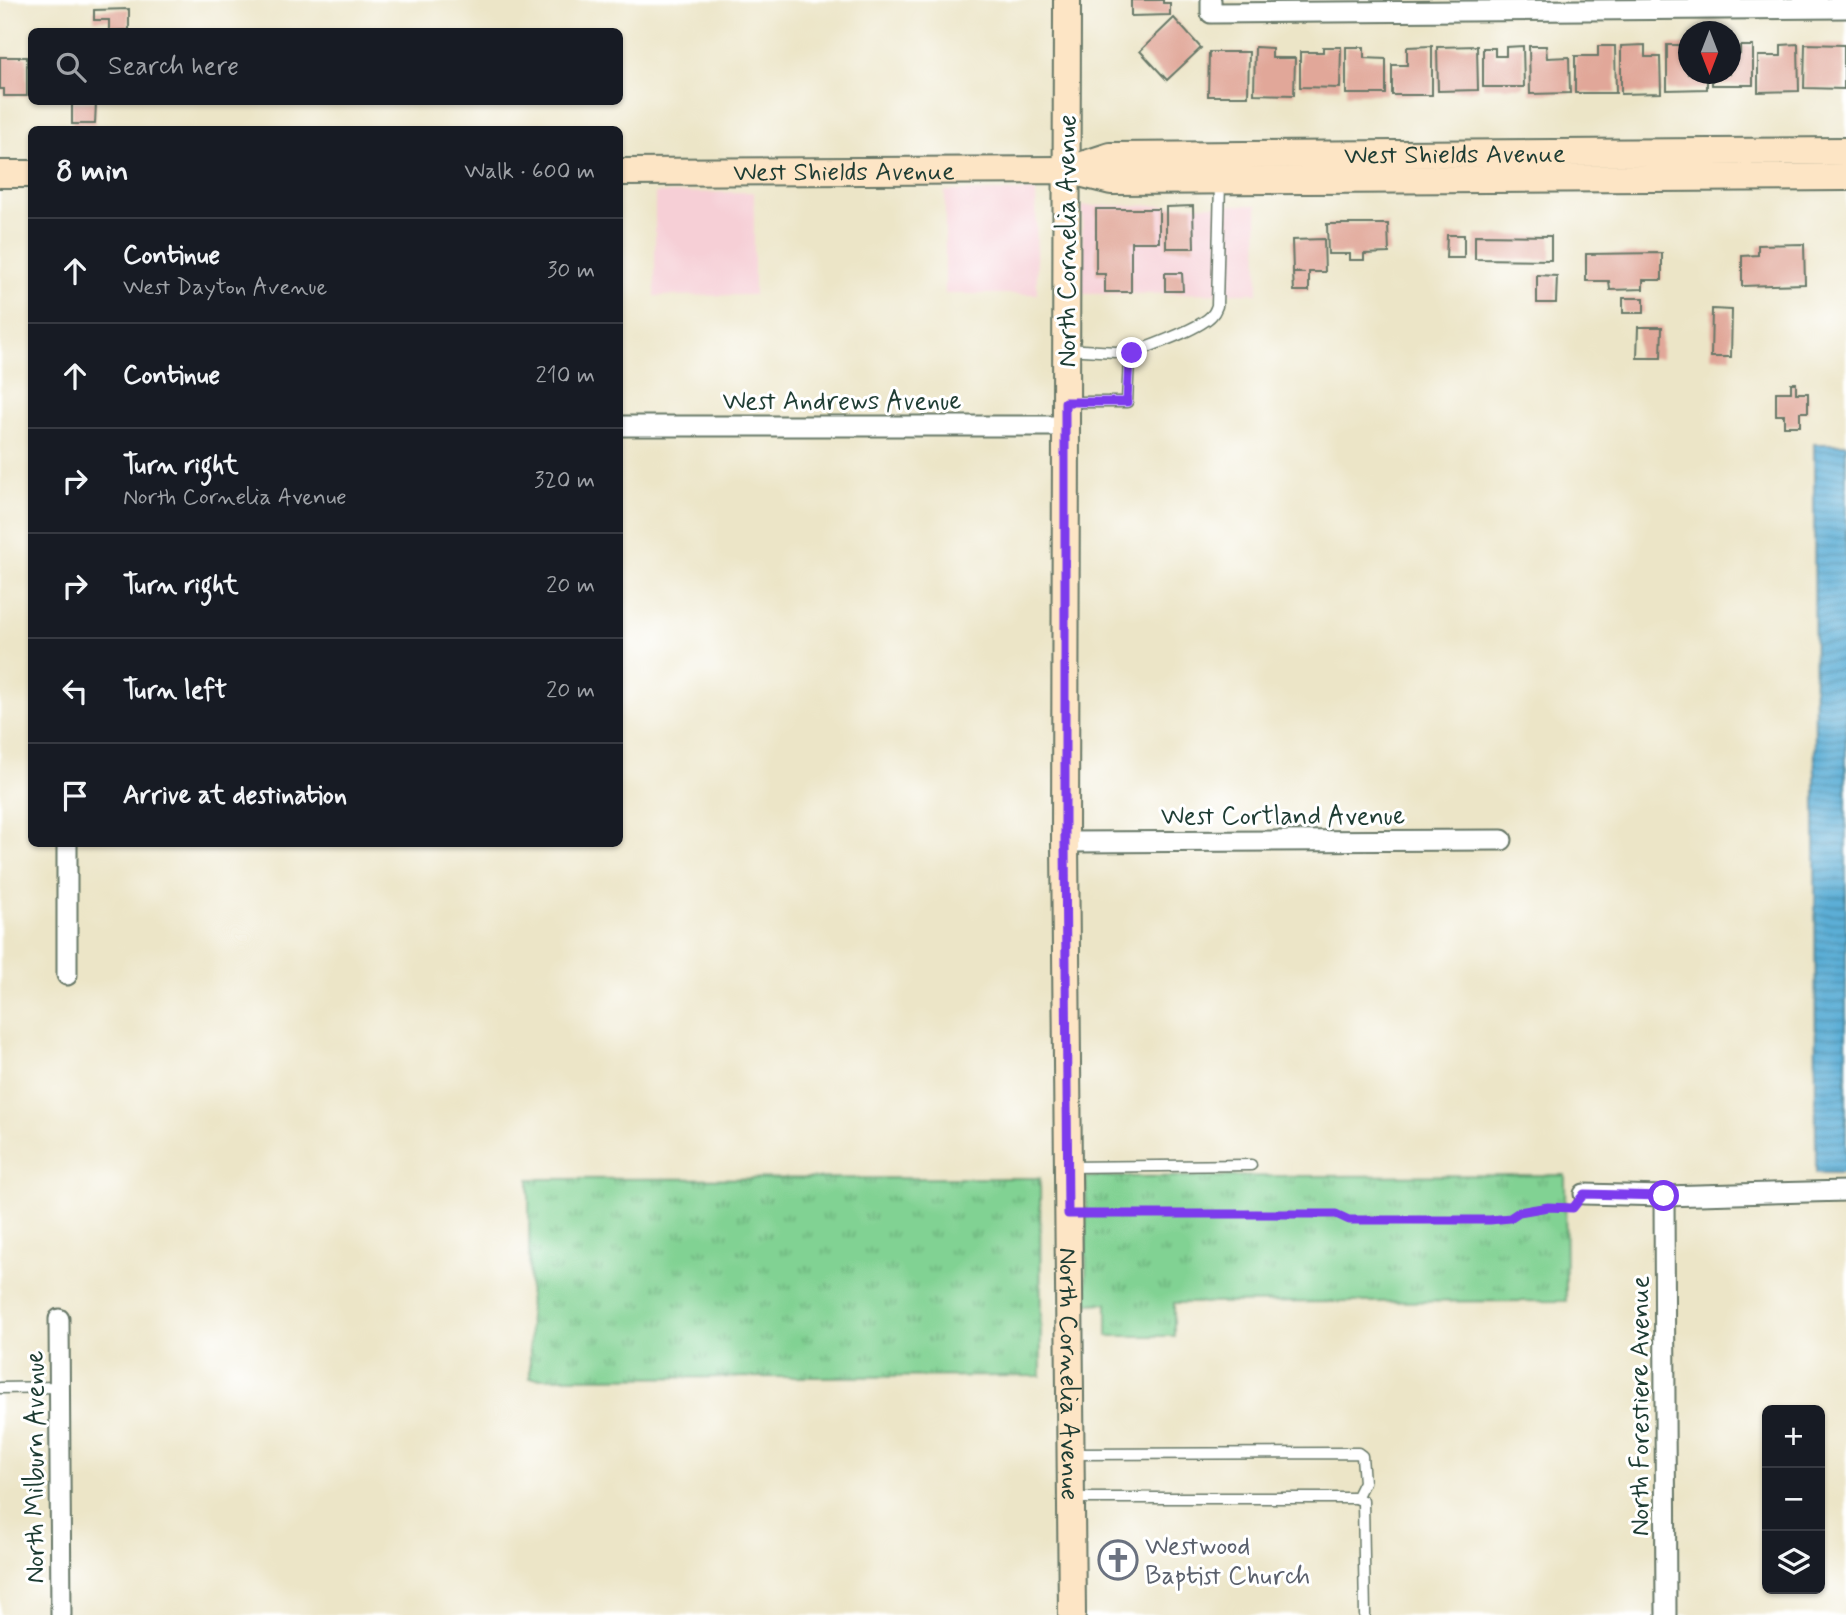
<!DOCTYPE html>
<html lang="en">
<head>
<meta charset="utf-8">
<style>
	:root { --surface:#171b24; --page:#242831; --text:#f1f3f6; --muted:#9ea1a6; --line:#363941 }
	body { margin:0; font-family:Mynerve,sans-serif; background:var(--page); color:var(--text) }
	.controls { position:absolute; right:21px; bottom:21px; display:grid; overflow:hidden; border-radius:10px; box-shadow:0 2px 5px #0004 }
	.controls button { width:63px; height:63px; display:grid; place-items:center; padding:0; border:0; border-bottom:2px solid var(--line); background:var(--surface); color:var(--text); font:35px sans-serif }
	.compass { position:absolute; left:1678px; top:21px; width:63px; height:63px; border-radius:50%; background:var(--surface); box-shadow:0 2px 5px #0004; rotate:180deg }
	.stop { position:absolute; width:21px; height:21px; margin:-16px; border:5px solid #7c3aed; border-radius:50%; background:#fff }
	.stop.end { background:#7c3aed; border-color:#fff; box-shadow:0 2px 7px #0008 }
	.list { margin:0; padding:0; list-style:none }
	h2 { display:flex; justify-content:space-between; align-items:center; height:91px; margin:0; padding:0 28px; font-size:30px }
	h2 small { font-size:23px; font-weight:400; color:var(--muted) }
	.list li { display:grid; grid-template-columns:46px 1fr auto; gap:21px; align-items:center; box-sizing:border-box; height:105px; padding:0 28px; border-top:2px solid var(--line) }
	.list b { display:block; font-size:26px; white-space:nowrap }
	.list p { margin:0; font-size:23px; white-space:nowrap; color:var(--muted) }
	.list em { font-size:23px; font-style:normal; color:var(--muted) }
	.icon { flex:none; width:38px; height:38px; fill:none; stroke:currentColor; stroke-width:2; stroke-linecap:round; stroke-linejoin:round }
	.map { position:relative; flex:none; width:1846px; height:1615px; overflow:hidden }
	.search { position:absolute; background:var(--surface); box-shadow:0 2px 5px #0004; left:28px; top:28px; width:595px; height:77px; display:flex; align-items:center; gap:18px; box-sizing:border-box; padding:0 24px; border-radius:10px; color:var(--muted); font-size:26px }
	.panel { position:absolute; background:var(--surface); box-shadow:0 2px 5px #0004; left:28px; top:126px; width:595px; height:721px; border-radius:10px }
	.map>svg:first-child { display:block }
	.built { fill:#f6cfd6 }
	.grass { fill:url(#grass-tufts); stroke:#508864; stroke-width:2 }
	.water { fill:url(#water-rules); stroke:#3d7685; stroke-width:2 }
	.building { fill:#e1a799 }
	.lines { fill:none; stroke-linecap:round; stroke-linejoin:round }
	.lane-casing { stroke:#677867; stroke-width:13 }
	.street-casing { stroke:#677867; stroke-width:23 }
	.secondary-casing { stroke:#677867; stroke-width:30 }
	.path { stroke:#677867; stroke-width:2.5; stroke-dasharray:5 5; stroke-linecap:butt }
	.lane { stroke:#fff; stroke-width:10 }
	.street { stroke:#fff; stroke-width:19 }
	.secondary { stroke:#fde5c5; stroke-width:26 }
	.route { stroke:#7c3aed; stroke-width:9 }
	.labels { text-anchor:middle; stroke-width:6; stroke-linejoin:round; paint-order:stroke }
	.street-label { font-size:26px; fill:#1f3d34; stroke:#fff }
	.worship-label { font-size:26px; fill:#5b616d; stroke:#fff; text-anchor:start }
</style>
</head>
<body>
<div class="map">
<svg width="1846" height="1615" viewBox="0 0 1846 1615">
	<defs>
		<pattern id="grass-tufts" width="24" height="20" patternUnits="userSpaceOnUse" patternTransform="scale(1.75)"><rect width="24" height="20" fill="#81d293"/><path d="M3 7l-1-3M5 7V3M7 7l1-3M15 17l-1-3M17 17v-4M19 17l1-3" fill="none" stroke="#69ac79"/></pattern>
		<pattern id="water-rules" width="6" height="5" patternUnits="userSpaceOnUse" patternTransform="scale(1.75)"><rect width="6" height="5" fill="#5baed6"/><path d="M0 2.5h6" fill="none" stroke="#4b8fae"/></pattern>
	</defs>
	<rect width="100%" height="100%" fill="#fff"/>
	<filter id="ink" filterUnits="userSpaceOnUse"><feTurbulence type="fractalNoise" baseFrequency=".0143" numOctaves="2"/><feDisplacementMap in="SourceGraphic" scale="14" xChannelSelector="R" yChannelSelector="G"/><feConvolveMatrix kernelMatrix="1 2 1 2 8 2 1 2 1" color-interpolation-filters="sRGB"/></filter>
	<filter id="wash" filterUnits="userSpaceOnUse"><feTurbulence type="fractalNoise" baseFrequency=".00686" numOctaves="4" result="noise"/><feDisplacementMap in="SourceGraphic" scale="28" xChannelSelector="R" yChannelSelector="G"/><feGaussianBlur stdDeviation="1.57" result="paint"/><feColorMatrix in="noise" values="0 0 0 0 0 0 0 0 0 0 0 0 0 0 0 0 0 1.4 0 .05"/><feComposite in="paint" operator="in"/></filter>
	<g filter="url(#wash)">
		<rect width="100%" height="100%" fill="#ece5c7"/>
		<g class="built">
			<polygon points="945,191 1036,191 1037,294 945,294"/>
			<polygon points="754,192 754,295 655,296 655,193"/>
			<polygon points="1257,205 1258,293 1082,294 1082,206"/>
		</g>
		<g class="grass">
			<polygon points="1565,1175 1566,1301 1174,1303 1174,1336 1107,1336 1107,1303 1086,1304 1086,1177"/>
			<polygon points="1040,1178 1041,1376 530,1378 529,1179"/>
		</g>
		<polygon class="water" points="1814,444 1846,444 1846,1173 1816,1173"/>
		<g id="blocks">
			<g class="building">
				<polygon points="1131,0 1163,0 1163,3 1170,3 1170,15 1131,16"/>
				<polygon points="129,9 129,30 109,31 109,20 94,20 94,10"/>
				<polygon points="1174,18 1201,48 1167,80 1140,51"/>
				<polygon points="1798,44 1799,91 1758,92 1758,56 1781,56 1781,45"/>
				<polygon points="1805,44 1844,45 1844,89 1804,88"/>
				<polygon points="1645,45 1645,57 1660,57 1661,93 1621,94 1621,46"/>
				<polygon points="1667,45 1688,45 1688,74 1707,74 1707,89 1667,90"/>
				<polygon points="1432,46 1432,95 1392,95 1392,65 1407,65 1407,47"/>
				<polygon points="1477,46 1478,90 1438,91 1437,47"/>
				<polygon points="1523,46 1524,87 1483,87 1483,48 1495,48 1495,56 1506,56 1506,47"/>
				<polygon points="1529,46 1546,46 1547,58 1569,57 1570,93 1530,94"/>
				<polygon points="1598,46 1615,46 1616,93 1575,93 1575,56 1598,56"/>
				<polygon points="1740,46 1753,46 1753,85 1712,85 1712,74 1730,74 1730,54 1740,54"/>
				<polygon points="1255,47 1272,48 1272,58 1295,58 1294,95 1254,94"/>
				<polygon points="1323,47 1341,47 1340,88 1300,87 1300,52 1323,52"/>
				<polygon points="1346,47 1364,47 1364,58 1386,59 1386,94 1346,94"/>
				<polygon points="1209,52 1249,52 1248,96 1208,96"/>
				<polygon points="0,57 27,57 27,96 4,96 4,89 0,89"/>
				<polygon points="72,102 96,102 95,124 72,124"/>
				<polygon points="1193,206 1194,248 1166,248 1166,207"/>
				<polygon points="1096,209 1159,209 1159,242 1131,242 1131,292 1105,292 1105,274 1096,274"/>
				<polygon points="1327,224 1388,224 1389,253 1364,254 1364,260 1350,260 1350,254 1328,254"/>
				<polygon points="1447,235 1464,235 1464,258 1446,258"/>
				<polygon points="1475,235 1551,236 1551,260 1475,259"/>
				<polygon points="1324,239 1325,272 1309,272 1309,291 1294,291 1293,273 1305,273 1293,272 1292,240"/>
				<polygon points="1804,244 1805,284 1742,286 1742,256 1758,255 1758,245"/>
				<polygon points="1662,253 1662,280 1643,280 1643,289 1610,290 1609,281 1586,281 1586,254"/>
				<polygon points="1165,273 1182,273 1183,291 1165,291"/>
				<polygon points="1537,275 1557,276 1556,303 1537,303"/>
				<rect x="1623" y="298" width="21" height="15"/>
				<polygon points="1712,309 1732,310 1731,357 1711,357"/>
				<polygon points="1638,327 1662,327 1661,358 1637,358"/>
				<polygon points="1791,383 1796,383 1796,393 1808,393 1808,412 1800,412 1800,426 1784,426 1784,415 1776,415 1776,392 1791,392"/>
			</g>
		</g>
	</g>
	<g filter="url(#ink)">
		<use href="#blocks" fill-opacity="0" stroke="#677867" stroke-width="2"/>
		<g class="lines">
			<g class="lane-casing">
				<g id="lane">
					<polyline points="1066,349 1132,353"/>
					<path d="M1066,402H1127L1129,358L1132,353C1150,346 1200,329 1212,315C1215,312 1215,310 1217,306L1220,182"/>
					<polyline points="1068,1167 1251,1165"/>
					<polyline points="0,1388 60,1387"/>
					<polyline points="1072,1454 1358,1453 1362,1456 1364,1482 1356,1498"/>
					<polyline points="1072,1498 1356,1498 1363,1501 1365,1615"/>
				</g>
			</g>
			<g class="street-casing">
				<g id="street">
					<polyline points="1211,0 1211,13 1846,8"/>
					<polyline points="620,426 1065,426"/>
					<polyline points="1065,842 1502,840"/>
					<polyline points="67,844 67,975"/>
					<polyline points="1584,1194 1664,1196 1846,1191"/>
					<polyline points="1664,1196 1666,1615"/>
					<polyline points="59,1319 61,1615"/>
				</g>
			</g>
			<g class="secondary-casing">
				<g id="secondary">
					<path id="s1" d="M1067,0L1065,842L1072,1615"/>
					<path id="s2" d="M1067,170L1110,156L1846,151"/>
					<path id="s3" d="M620,172L1067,170L1111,181L1846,177"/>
					<polyline points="0,174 32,174"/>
				</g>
			</g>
			<polyline class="path" points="1089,1213 1336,1214 1349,1220 1490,1220 1510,1218 1519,1212 1548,1207 1572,1208"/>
			<use href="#lane" class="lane"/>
			<use href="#street" class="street"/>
			<use href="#secondary" class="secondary"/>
		</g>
	</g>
	<g class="lines" filter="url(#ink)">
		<polyline class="route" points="1132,353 1129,358 1127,402 1065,402 1065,842 1068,1214 1336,1214 1349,1220 1490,1220 1510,1218 1519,1212 1548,1207 1573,1208 1584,1194 1664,1196"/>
	</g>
	<defs>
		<g id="church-ring" transform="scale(2.0125)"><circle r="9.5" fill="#fff" stroke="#6b7280" stroke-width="1.5"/><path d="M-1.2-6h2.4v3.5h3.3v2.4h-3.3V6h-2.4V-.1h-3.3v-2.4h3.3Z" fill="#6b7280"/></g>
	</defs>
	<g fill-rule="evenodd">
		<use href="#church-ring" x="1118" y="1560"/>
	</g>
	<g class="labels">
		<g class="street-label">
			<text dy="9" stroke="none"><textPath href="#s2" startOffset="390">West Shields Avenue</textPath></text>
			<text dy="9" stroke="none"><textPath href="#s3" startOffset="224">West Shields Avenue</textPath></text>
			<text transform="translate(1066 241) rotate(-90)" y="9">North Cornelia Avenue</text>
			<text x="842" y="409">West Andrews Avenue</text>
			<text x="1283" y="824">West Cortland Avenue</text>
			<text dy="9" stroke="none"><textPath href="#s1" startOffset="1374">North Cornelia Avenue</textPath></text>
			<text transform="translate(1639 1406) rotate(-90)" y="9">North Forestiere Avenue</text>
			<text transform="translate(34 1467) rotate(-90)" y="9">North Milburn Avenue</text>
		</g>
		<g class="worship-label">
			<text x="1145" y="1554">Westwood<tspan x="1145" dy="30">Baptist Church</tspan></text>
		</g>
	</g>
</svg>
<div class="controls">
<button>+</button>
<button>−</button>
<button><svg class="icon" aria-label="layers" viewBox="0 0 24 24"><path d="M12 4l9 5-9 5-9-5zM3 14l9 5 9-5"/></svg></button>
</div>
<svg class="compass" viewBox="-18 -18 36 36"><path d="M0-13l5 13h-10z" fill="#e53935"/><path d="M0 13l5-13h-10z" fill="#9ea1a6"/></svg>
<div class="stop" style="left:1664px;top:1196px"></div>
<div class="stop end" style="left:1132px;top:353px"></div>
<div class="search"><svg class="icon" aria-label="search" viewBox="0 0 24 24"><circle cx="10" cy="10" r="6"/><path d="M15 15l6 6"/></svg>Search here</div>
<section class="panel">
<h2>8 min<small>Walk · 600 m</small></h2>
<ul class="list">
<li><svg class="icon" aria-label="ahead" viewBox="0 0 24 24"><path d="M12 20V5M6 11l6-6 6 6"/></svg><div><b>Continue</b><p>West Dayton Avenue</p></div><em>30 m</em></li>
<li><svg class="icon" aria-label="ahead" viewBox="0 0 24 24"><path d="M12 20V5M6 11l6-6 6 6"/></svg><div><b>Continue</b></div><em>210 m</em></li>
<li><svg class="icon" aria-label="right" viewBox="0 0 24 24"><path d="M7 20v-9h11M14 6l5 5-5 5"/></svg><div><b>Turn right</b><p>North Cornelia Avenue</p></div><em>320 m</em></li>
<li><svg class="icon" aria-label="right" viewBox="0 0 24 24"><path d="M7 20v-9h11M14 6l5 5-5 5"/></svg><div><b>Turn right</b></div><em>20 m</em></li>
<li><svg class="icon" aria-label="left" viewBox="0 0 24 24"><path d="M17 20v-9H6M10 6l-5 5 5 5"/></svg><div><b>Turn left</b></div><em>20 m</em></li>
<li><svg class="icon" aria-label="arrive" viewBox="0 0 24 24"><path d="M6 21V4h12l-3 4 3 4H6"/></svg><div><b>Arrive at destination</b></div></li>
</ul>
</section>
</div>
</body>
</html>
